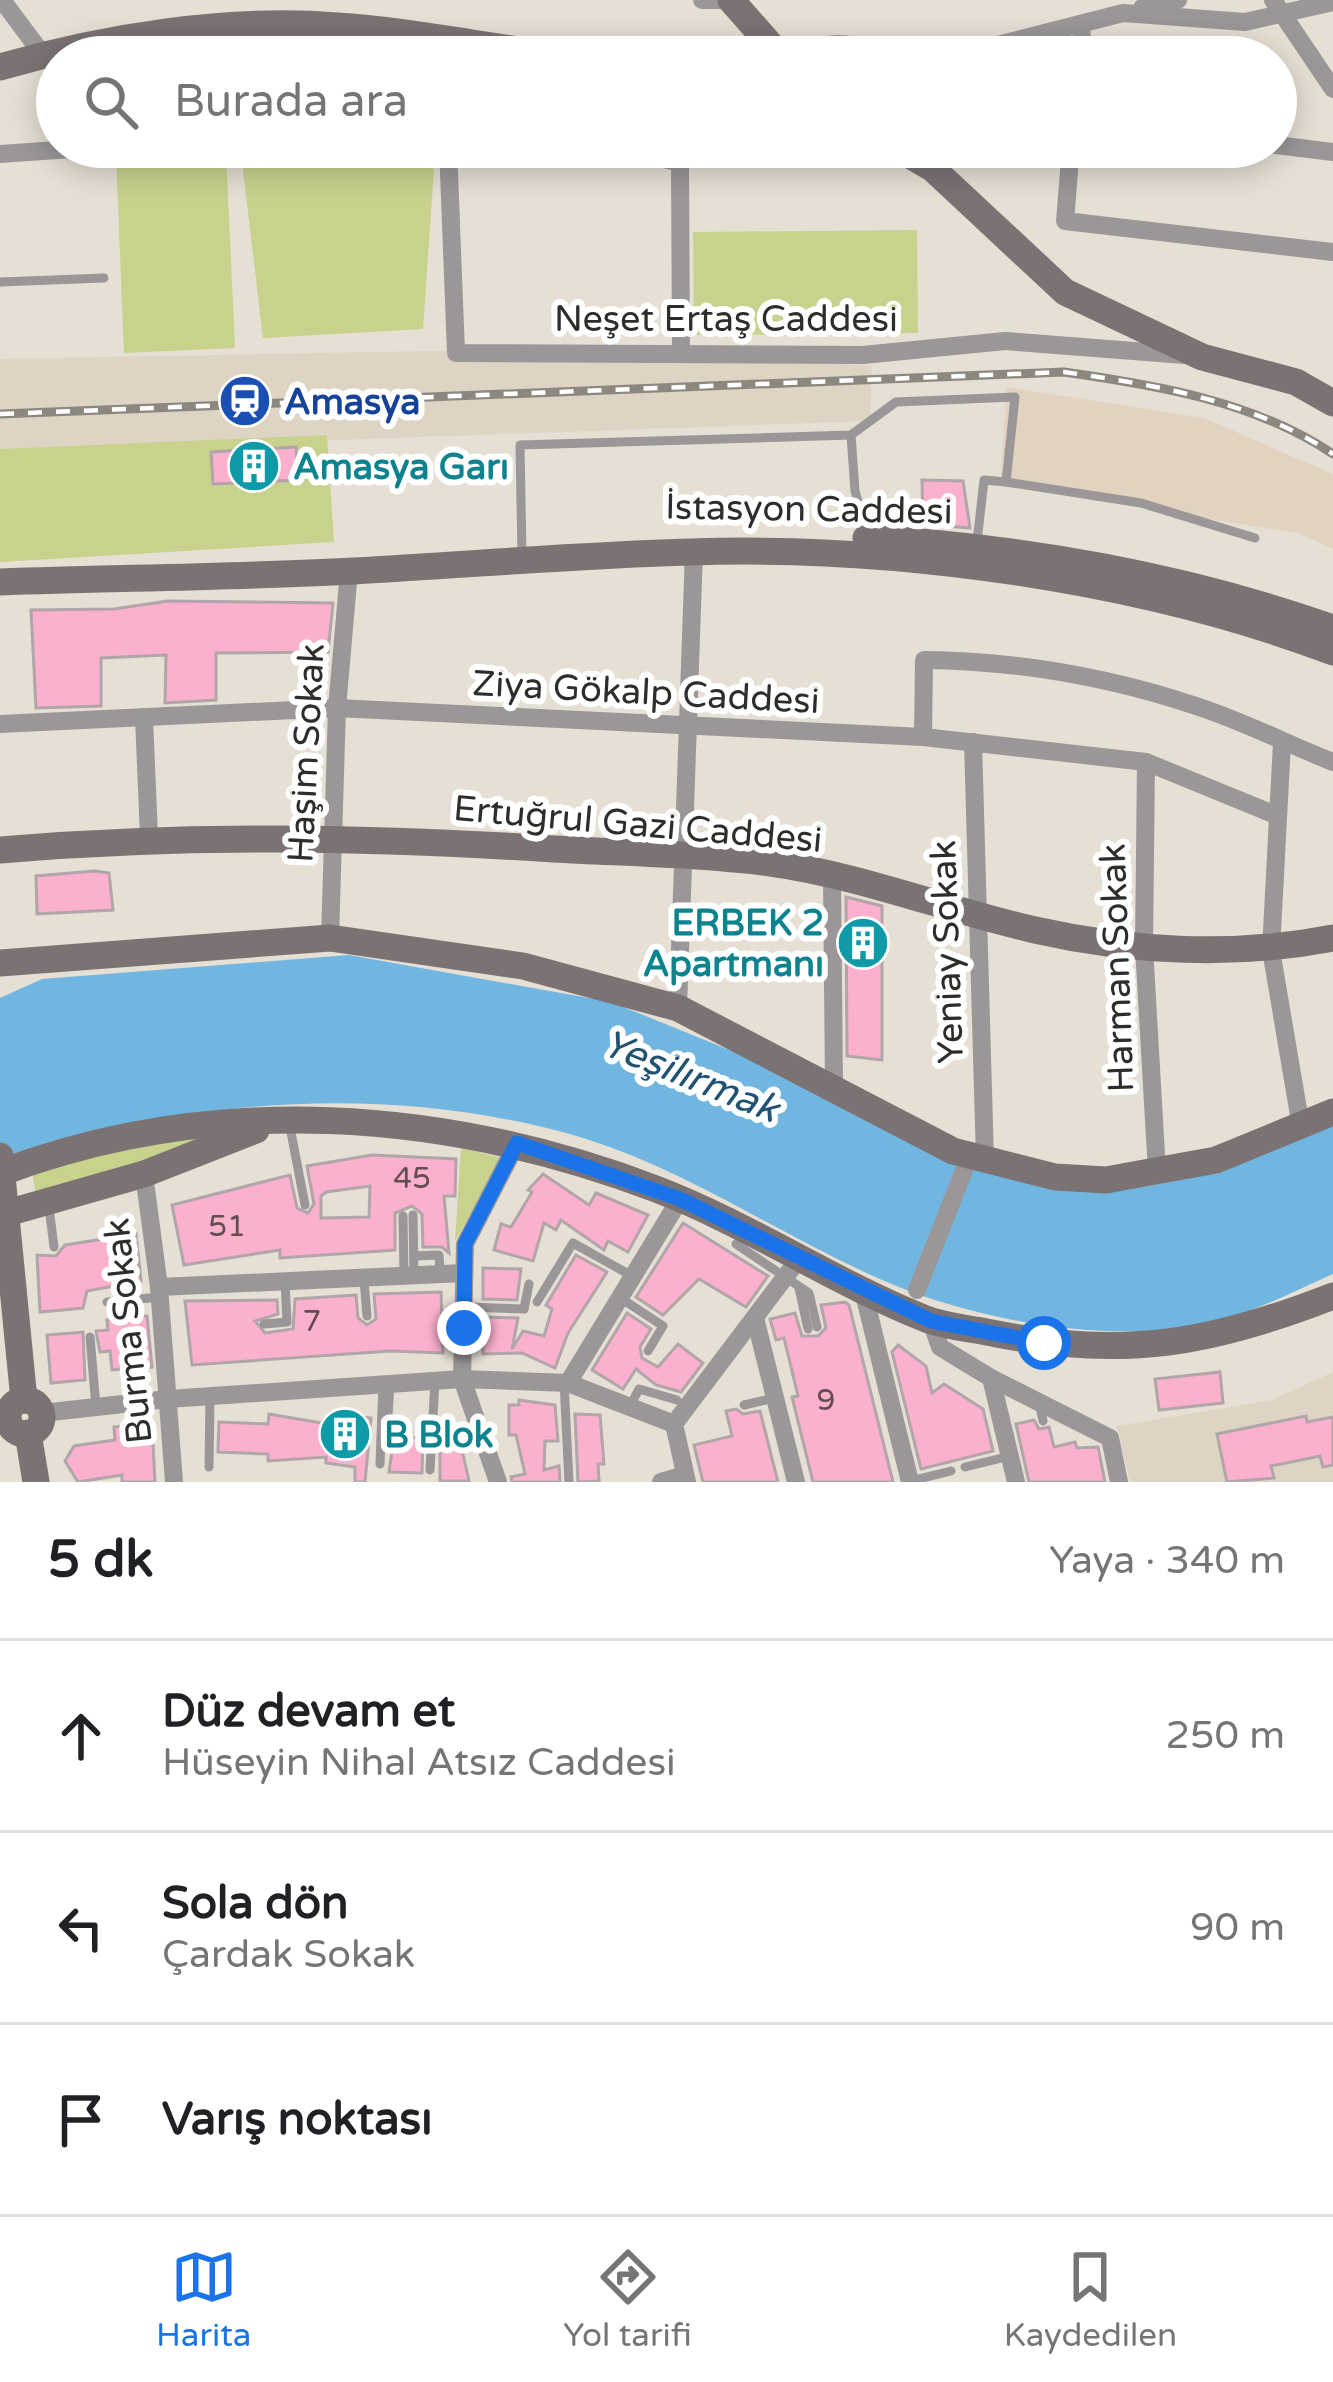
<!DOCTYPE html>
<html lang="tr">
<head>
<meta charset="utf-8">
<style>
	:root { --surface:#fff; --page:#f6f6f6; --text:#202124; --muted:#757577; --line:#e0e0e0; --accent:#1a73e8 }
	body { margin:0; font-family:"Varela Round",sans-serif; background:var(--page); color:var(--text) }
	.stop { position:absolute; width:36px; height:36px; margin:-27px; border:9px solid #1a73e8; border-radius:50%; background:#fff }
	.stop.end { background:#1a73e8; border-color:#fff; box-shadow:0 3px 12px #0008 }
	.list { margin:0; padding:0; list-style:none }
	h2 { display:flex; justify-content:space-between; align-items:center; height:156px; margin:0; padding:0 48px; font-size:51px }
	h2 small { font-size:39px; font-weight:400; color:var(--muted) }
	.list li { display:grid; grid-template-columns:78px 1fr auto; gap:36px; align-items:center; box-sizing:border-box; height:192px; padding:0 48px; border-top:3px solid var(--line) }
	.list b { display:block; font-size:45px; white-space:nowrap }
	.list p { margin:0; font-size:39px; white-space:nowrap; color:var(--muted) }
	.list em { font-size:39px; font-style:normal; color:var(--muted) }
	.icon { flex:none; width:66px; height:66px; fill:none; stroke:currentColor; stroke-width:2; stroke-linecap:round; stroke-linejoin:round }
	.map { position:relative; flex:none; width:1333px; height:1482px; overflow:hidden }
	.search { position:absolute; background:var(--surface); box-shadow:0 6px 30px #0003; left:36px; right:36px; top:36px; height:132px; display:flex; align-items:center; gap:30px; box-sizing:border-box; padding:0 42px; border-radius:66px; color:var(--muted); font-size:45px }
	.sheet { height:732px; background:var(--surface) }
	nav { display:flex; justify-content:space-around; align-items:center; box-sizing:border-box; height:168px; border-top:3px solid var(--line); background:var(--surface); font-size:33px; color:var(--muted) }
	nav a { display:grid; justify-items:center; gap:6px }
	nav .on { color:var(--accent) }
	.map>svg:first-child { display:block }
	.commercial { fill:#e2d3c1 }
	.built { fill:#ded4c3 }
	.green { fill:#c8d28d }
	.water { fill:#71b6e1 }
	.building { fill:#fbb0cd; stroke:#b1a5a9; stroke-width:3; fill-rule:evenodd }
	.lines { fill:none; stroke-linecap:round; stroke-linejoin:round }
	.lane { stroke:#9b9697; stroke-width:9 }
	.street { stroke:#9b9697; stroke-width:18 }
	.secondary { stroke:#7b7274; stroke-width:27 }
	.rail-casing { stroke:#8c8880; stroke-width:9 }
	.rail { stroke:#fff; stroke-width:4.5; stroke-dasharray:14; stroke-linecap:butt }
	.route { stroke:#1a73e8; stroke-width:15 }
	.labels { text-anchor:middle; stroke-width:12; stroke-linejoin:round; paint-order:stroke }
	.number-label { font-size:30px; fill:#624e52 }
	.street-label { font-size:36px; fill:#2f2d29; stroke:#fff }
	.transit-label { font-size:36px; font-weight:bold; fill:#164399; stroke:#fff; text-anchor:start }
	.culture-label { font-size:36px; font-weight:bold; fill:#0d838f; stroke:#fff; text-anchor:start }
	.water-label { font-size:39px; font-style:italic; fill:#1f5371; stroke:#fff }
</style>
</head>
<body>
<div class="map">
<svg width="1333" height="1482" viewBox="0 0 1333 1482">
	<rect width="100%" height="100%" fill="#e5dfd4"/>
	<polygon class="commercial" points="1007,387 1204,418 1333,474 1333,549 1301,534 1000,484"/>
	<g class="built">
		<polygon points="587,348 872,366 870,421 0,452 0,359"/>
		<polygon points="1333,1372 1333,1482 1130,1482 1117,1426 1272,1400"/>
	</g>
	<g class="green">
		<polygon points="415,147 434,170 423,329 263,338 242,162"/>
		<polygon points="226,152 235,348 124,353 116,157"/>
		<polygon points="917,230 918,333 694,335 693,232"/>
		<polygon points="327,435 334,542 0,562 0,449"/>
		<polygon points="227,1131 37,1201 32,1172 148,1141"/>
		<polygon points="461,1148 502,1158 455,1241"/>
	</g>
	<path class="water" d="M349,955L611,1002L1061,1184L1143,1187L1213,1173L1333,1120V1274C1303,1287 1272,1303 1241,1314C1140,1350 991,1325 894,1285C785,1240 688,1168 573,1135C384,1082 184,1099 0,1159V998L42,979Z"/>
	<g class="building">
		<polygon points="296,447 298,480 213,484 211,452"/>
		<polygon points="922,480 963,481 970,528 923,524"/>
		<polygon points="168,601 333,603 328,652 216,653 216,700 165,703 166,655 101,658 101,706 36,708 31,610 114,609"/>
		<polygon points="95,871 109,873 113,910 37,914 36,876"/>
		<polygon points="846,897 882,906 882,1060 847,1056"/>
		<path d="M372,1155L456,1159L455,1196H444L449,1253L442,1247H423L422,1214L412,1206L395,1213V1250L280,1258V1250L184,1265L172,1205L290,1175L297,1208L308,1213L314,1204L307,1166ZM370,1186L369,1217L321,1218V1196L326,1192Z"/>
		<polygon points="543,1174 589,1205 596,1193 648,1215 628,1252 608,1241 604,1250 561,1220 556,1230 544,1223 533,1261 494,1250 501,1224 511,1227 532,1192 528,1190"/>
		<polygon points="683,1223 768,1276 746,1307 699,1279 663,1315 636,1297"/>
		<polygon points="136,1234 141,1281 87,1291 83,1308 40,1312 37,1255 56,1256 65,1245"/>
		<polygon points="576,1255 607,1272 568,1333 555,1368 522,1353 483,1354 482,1317 518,1318 512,1349 523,1331 544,1336 552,1309 546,1305"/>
		<polygon points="483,1268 521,1269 517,1300 483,1299"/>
		<polygon points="441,1292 443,1353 390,1351 192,1365 185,1301 277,1300 278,1314 255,1321 265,1333 293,1329 295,1299 356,1295 358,1318 367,1325 376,1319 374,1294"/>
		<polygon points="845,1302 849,1305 893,1482 813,1482 792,1397 798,1396 784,1338 776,1340 770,1319 795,1313 802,1336 818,1336 826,1328 821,1305"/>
		<polygon points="627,1313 651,1329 640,1347 642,1358 658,1367 678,1344 703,1363 681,1392 656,1385 636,1369 623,1389 592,1370"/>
		<polygon points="147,1316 152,1367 112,1370 110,1351 100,1352 96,1331 108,1330 107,1320"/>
		<polygon points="83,1332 85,1380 51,1383 47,1335"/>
		<polygon points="898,1345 926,1366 932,1393 944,1384 983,1409 993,1451 921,1469 892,1352"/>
		<polygon points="1220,1372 1223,1403 1159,1410 1155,1379"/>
		<polygon points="519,1400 555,1405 558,1441 545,1441 544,1470 559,1466 560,1482 512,1482 511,1477 525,1474 516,1435 509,1435 509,1405 519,1405"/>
		<polygon points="736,1409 743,1414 760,1411 778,1482 703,1482 694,1445 732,1436 726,1411"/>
		<polygon points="269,1414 327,1424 327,1418 340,1415 371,1418 365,1482 355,1482 355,1467 326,1463 326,1457 268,1461 268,1454 218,1452 219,1422 268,1424"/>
		<polygon points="575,1414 600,1415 604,1464 598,1464 599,1481 578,1482"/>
		<polygon points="1306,1416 1307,1422 1333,1417 1333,1465 1323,1467 1320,1456 1271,1466 1274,1478 1227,1482 1217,1434"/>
		<polygon points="1034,1420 1039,1429 1049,1427 1054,1447 1075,1442 1077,1448 1098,1447 1105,1482 1029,1482 1016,1424"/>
		<polygon points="152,1425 155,1482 122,1482 122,1475 78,1482 65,1461 74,1446 115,1440 114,1427"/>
		<polygon points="394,1437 423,1438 422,1473 389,1472"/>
		<polygon points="440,1449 462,1450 469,1481 440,1481"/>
	</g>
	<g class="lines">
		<g class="lane">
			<polyline points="0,282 104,278"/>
			<polyline points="851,435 855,491 867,533"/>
			<polyline points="1006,482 1141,503 1255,538"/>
			<polyline points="522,556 520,445 851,435 896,402 1015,397 1006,482 984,480 977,542"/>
			<polyline points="289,1122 305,1205"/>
			<polyline points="49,1207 54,1247"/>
			<polyline points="413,1215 414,1275"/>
			<polyline points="403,1216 404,1276"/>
			<polyline points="736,1244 809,1293 817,1327"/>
			<polyline points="414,1256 439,1255 440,1273"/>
			<polyline points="364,1280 367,1316"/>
			<polyline points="799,1288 808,1329"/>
			<polyline points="619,1297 663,1326 648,1351"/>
			<polyline points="107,1302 160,1297"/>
			<polyline points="537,1302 573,1243 632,1276"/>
			<polyline points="466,1307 524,1309 529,1284"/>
			<polyline points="264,1324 287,1322 285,1281"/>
			<polyline points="90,1337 96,1407"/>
			<polyline points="564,1382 569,1482"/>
			<polyline points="1039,1402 1043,1421"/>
			<polyline points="744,1405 774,1398"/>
			<polyline points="630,1406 639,1389 677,1400"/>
			<polyline points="387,1432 390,1384"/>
			<polyline points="380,1464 383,1384"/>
			<polyline points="209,1467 210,1396"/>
			<polyline points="965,1467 1010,1456"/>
			<polyline points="430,1470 435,1381"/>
			<polyline points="910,1481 951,1471"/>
		</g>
		<g class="street">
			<polyline points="2,0 43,55"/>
			<polyline points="702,0 738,0"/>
			<polyline points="1273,0 1333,89"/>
			<polyline points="1142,8 1178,0"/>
			<polyline points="1080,24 1085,57"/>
			<path d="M794,57C820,44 843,38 869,52"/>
			<polyline points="858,57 869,52 955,56 1123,13 1245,22 1333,2"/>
			<polyline points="1276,145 1333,152"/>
			<polyline points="448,147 456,353 863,355 1005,341 1185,355"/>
			<polyline points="616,147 680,163 681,352"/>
			<polyline points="1071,147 1065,221 1333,252"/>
			<polyline points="0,154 100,147"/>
			<polyline points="144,717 149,837"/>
			<polyline points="0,724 337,708 923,737 1146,762 1278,816"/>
			<path d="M923,737L924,660C1016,661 1109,677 1196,706C1243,721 1287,744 1333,762"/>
			<polyline points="973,742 985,1160"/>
			<polyline points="1282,743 1271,950 1301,1127"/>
			<polyline points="1146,762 1144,947 1157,1172"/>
			<polyline points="832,876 834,1086"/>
			<polyline points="330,938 337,708 349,571"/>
			<polyline points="678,1008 694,551"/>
			<polyline points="144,1174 159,1287 174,1482"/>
			<polyline points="159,1287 464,1273"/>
			<polyline points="863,1290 910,1482"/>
			<polyline points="917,1290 970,1155"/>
			<polyline points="755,1318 796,1482"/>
			<polyline points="931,1321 940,1347 991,1378 1016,1482"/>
			<polyline points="991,1378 1110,1438 1119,1482"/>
			<polyline points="568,1383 680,1199"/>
			<polyline points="42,1413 168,1399 462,1379 568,1383 674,1424"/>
			<polyline points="0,1424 9,1421"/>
			<polyline points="498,1482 462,1379 465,1244 517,1143"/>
			<polyline points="661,1482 685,1475"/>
			<polyline points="687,1482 674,1424 801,1256"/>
		</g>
		<g class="secondary">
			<polyline points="731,0 781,57"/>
			<path d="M0,67C105,37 228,17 337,26C413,31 490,47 566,57"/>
			<polyline points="896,147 932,168 1065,292 1202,357 1296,382 1333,403"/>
			<path d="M866,538C1023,547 1185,576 1333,628"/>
			<path d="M0,582C118,578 236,577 354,571C466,565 578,555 690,552C896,545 1141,579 1333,652"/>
			<path d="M0,850C188,834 365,837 554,849C626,853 700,854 771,863C862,876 947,910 1035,930C1132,952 1236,957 1333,938"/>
			<polyline points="0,963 330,938 523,966 678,1008 953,1151 1055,1177 1106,1180 1216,1160 1333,1112"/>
			<polyline points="0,1156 24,1400"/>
			<path d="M0,1173C215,1092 445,1109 656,1189C750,1225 833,1282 926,1319C948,1327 974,1329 997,1334C1125,1359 1213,1343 1333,1296"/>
			<polyline points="0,1215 144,1174 256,1130"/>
			<circle cx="25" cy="1417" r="17"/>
			<polyline points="28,1433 36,1482"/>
		</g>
		<g class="rail-casing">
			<path id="rail" d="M0,414L1064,372C1156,385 1254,401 1333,454"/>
		</g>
		<use href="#rail" class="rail"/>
	</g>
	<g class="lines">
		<polyline class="route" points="464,1328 465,1244 517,1143 680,1199 931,1321 1044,1343"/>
	</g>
	<defs>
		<g id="station-disc" transform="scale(2.7)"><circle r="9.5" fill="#1a4fb4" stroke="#fff"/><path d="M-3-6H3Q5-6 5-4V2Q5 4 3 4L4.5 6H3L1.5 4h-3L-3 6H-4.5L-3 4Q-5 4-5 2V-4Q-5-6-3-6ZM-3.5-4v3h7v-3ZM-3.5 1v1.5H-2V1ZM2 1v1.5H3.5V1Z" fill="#fff"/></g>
		<g id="building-disc" transform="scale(2.7)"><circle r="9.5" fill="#0f9aa8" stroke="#fff"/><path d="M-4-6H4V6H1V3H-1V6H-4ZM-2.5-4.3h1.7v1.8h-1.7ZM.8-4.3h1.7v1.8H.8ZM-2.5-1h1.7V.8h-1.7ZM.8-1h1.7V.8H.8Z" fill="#fff"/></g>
	</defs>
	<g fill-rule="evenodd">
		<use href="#station-disc" x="245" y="401"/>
		<use href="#building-disc" x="254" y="466"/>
		<use href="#building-disc" x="863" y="943"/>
		<use href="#building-disc" x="345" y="1434"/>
	</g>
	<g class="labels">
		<g class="number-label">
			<text x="412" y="1188">45</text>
			<text x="227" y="1236">51</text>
			<text x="312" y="1331">7</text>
			<text x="826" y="1410">9</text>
		</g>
		<g class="street-label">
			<text x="726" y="331">Neşet Ertaş Caddesi</text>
			<text transform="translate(809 508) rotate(1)" y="13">İstasyon Caddesi</text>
			<text transform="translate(646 691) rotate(3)" y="13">Ziya Gökalp Caddesi</text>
			<text transform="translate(305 753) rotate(-87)" y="13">Haşim Sokak</text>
			<text transform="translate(638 823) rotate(5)" y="13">Ertuğrul Gazi Caddesi</text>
			<text transform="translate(946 952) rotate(-92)" y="13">Yeniay Sokak</text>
			<text transform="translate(1116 968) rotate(-92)" y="13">Harman Sokak</text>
			<text transform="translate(127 1331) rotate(-96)" y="13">Burma Sokak</text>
		</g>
		<g class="transit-label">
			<text x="284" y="414">Amasya</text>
		</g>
		<g class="culture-label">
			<text x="293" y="479">Amasya Garı</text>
			<text x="824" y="935" text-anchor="end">ERBEK 2<tspan x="824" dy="41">Apartmanı</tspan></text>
			<text x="384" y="1447">B Blok</text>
		</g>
		<g class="water-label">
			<text transform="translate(691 1075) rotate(22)" y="14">Yeşilırmak</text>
		</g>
	</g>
</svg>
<div class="stop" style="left:1044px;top:1343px"></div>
<div class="stop end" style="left:464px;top:1328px"></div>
<div class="search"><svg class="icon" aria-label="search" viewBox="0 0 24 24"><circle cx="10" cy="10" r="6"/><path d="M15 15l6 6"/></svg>Burada ara</div>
</div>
<section class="sheet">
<h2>5 dk<small>Yaya · 340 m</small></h2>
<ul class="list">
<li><svg class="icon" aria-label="ahead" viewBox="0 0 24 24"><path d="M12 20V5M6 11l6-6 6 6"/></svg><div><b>Düz devam et</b><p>Hüseyin Nihal Atsız Caddesi</p></div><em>250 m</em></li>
<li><svg class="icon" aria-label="left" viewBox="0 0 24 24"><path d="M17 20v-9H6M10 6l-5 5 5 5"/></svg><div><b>Sola dön</b><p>Çardak Sokak</p></div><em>90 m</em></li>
<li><svg class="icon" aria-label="arrive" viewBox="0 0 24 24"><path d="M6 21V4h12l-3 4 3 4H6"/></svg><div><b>Varış noktası</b></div></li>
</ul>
</section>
<nav>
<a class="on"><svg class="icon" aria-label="map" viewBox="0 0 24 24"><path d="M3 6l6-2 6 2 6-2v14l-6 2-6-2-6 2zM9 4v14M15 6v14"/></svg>Harita</a>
<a><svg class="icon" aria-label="directions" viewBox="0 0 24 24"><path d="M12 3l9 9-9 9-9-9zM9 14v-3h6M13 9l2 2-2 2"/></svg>Yol tarifi</a>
<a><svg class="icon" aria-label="saved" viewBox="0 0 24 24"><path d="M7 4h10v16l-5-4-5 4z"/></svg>Kaydedilen</a>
</nav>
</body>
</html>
